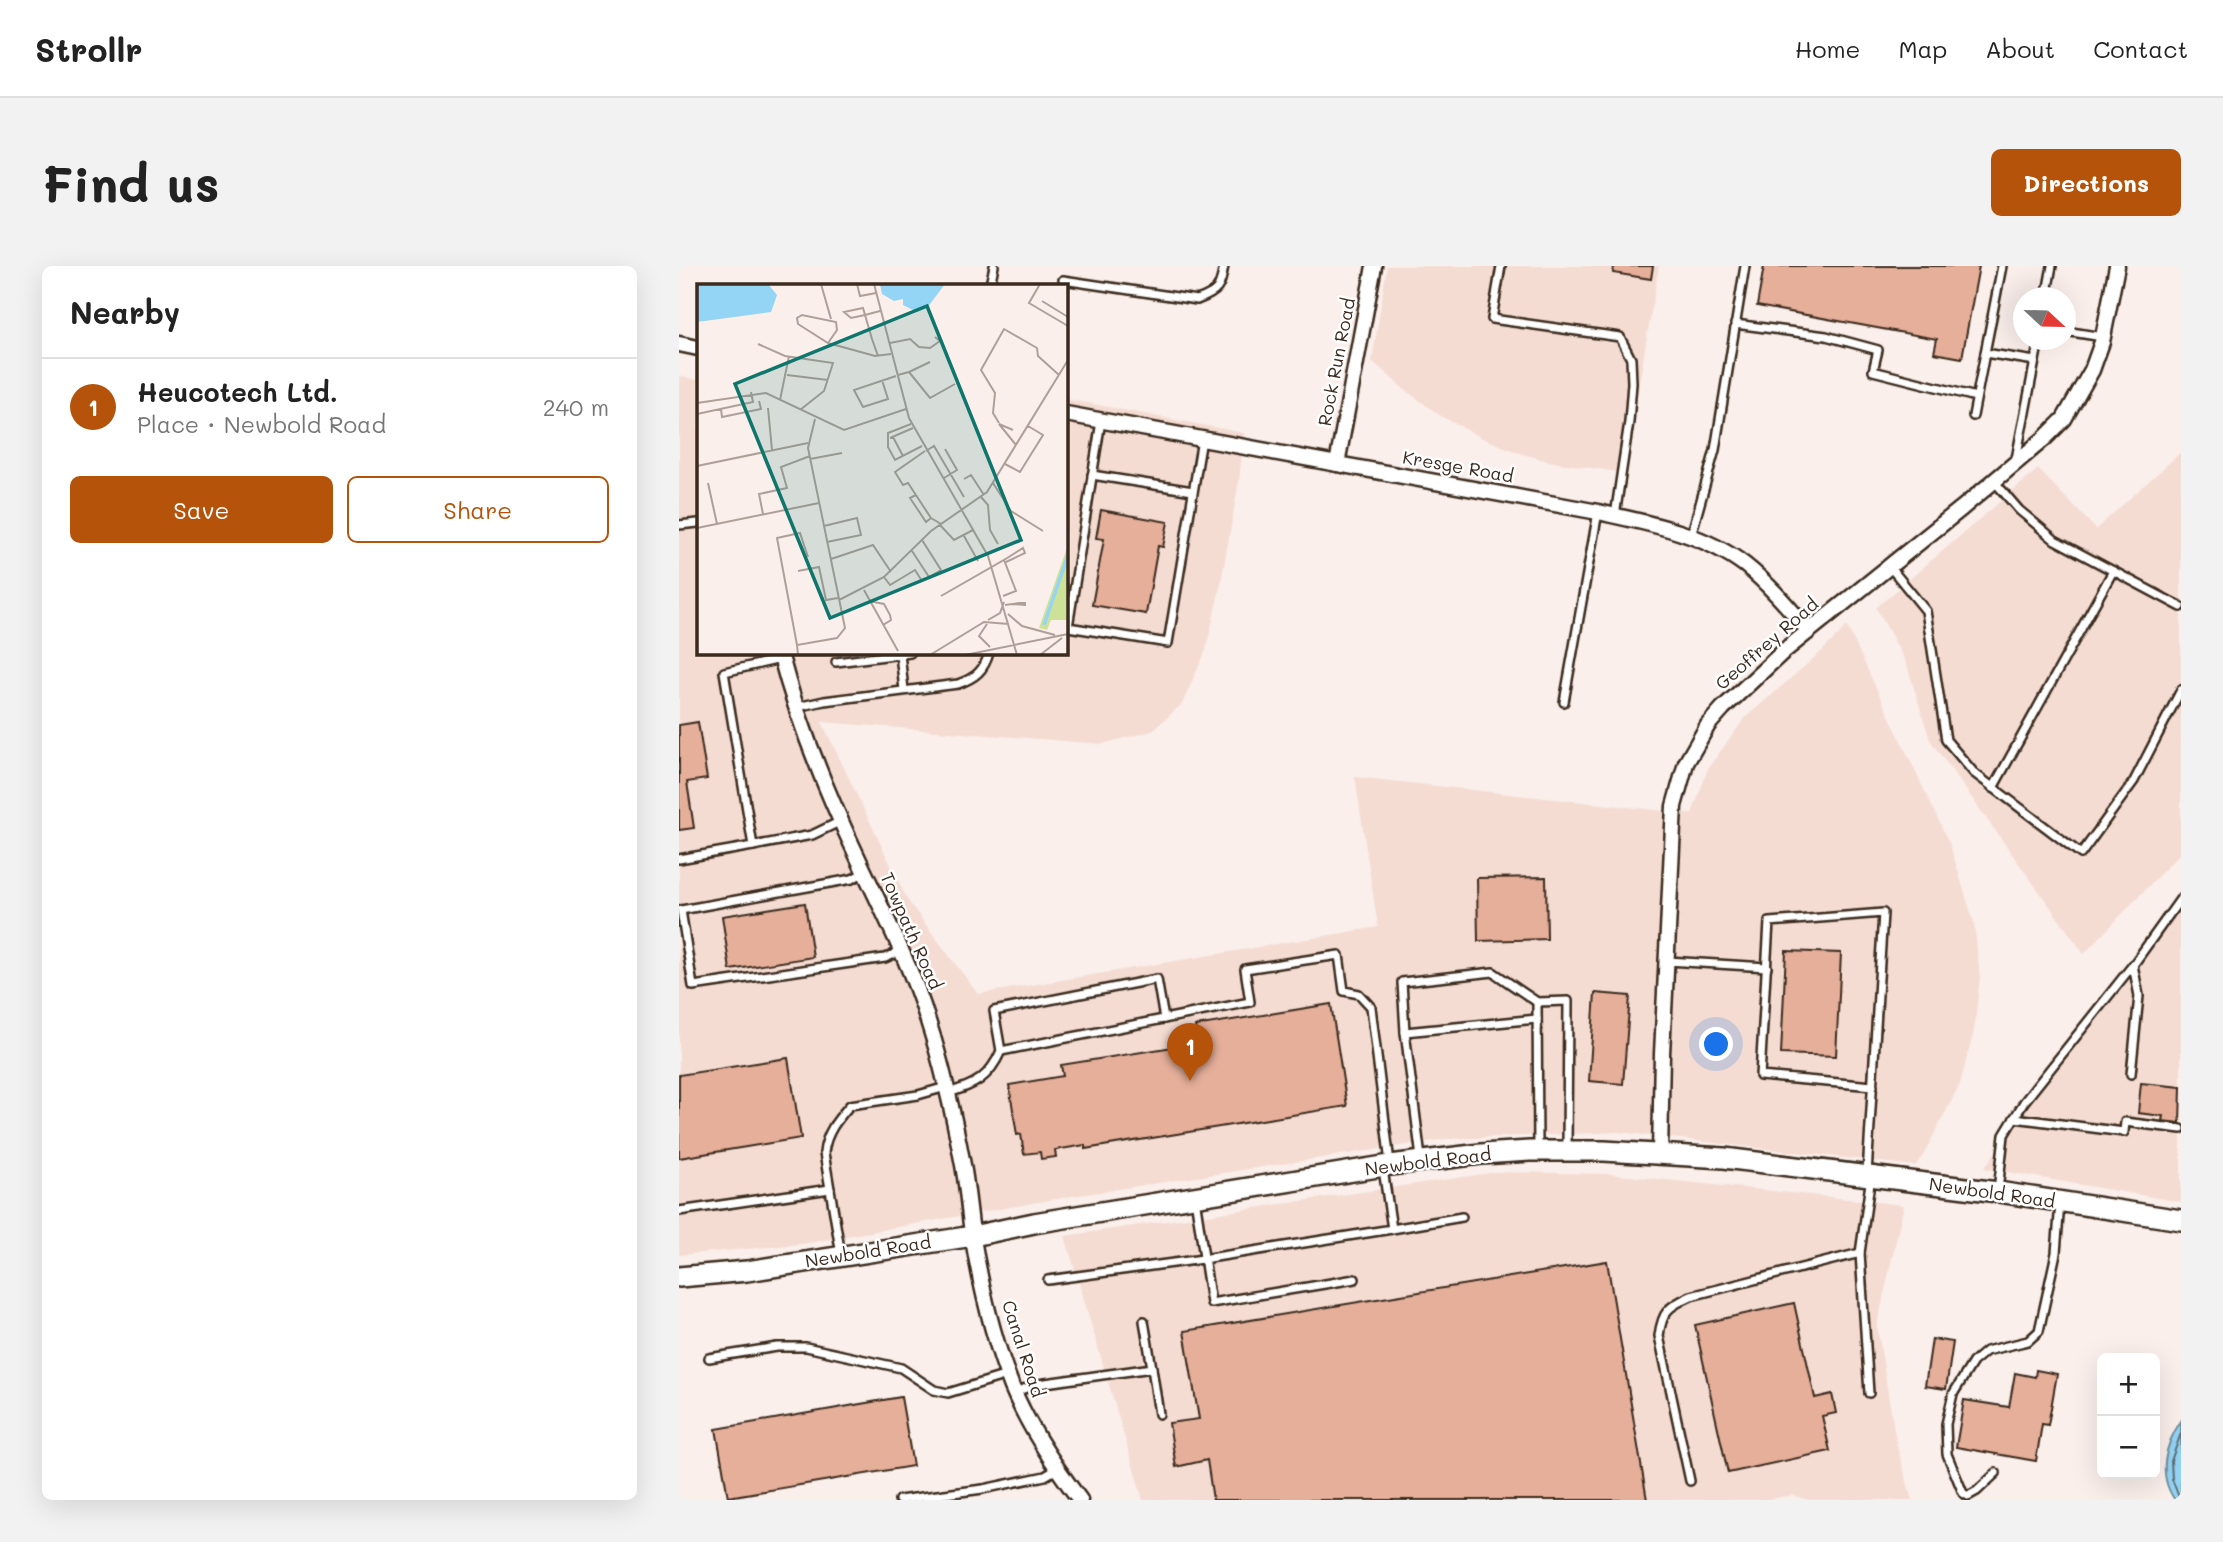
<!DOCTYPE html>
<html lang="en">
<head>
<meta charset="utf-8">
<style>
	:root { --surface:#fff; --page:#f2f2f2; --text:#222; --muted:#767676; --line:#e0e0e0; --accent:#b45309 }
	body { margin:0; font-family:Mali,sans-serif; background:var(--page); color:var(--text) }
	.controls { position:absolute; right:21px; bottom:21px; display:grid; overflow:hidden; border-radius:10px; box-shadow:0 7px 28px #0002 }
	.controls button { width:63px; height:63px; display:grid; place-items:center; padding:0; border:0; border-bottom:2px solid var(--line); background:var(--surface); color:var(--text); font:35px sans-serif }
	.compass { position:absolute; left:1334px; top:21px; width:63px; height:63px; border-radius:50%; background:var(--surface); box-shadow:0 7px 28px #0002; rotate:112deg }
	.you { position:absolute; left:1038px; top:779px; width:24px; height:24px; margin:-18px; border:5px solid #fff; border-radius:50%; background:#1a73e8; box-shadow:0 0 0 10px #1a73e833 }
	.badge { display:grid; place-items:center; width:46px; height:46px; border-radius:50%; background:var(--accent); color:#fff; font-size:23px; font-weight:700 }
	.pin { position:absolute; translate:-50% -58px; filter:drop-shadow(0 2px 4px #0008) }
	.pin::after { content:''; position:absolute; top:37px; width:24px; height:21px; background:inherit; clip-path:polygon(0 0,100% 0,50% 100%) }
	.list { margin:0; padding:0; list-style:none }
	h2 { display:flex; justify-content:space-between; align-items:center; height:91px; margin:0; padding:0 28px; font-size:30px }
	h2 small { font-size:23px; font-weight:400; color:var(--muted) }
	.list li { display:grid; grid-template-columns:46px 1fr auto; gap:21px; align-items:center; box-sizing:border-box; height:98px; padding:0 28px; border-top:2px solid var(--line) }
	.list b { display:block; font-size:26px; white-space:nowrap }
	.list p { margin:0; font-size:23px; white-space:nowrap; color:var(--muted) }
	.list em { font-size:23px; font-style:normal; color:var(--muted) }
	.actions { display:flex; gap:14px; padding:21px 28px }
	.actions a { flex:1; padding:16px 0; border:2px solid var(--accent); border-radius:10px; text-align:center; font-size:24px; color:var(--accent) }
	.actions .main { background:var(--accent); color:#fff }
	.map { position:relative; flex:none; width:1502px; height:1234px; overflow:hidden; border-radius:10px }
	header { display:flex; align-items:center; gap:42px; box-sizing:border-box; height:98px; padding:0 35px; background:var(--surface); border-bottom:2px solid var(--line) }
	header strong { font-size:33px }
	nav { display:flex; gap:38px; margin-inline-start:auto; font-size:24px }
	.intro { display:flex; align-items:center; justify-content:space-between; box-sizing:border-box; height:168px; padding:0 42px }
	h1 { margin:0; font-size:49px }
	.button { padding:18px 32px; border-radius:10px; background:var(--accent); color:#fff; font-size:24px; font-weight:700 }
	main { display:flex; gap:42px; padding:0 42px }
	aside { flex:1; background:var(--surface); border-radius:10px; box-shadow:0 7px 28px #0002 }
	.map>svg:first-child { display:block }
	.built { fill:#f4dcd3 }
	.water { fill:#94d4f5; stroke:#70909f; stroke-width:2 }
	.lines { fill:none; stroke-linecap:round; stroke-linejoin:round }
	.shore { stroke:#5f6e74; stroke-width:2 }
	.building { fill:#e5af9a; stroke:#3b2a1e; stroke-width:2 }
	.service-casing { stroke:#3b2a1e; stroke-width:12 }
	.minor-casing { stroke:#3b2a1e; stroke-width:19 }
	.secondary-casing { stroke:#3b2a1e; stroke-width:24 }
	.service { stroke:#fff; stroke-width:7 }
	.minor { stroke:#fff; stroke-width:14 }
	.secondary { stroke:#fff; stroke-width:19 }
	.labels { text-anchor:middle; stroke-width:5; stroke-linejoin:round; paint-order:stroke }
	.street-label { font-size:18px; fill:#3b2a1e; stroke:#fff }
	.inset-river { fill:none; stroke:#94d4f5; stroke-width:3.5 }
	.inset-road { fill:none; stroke:#aea099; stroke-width:2 }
	.view { fill:#0f766e; fill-opacity:0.15; stroke:#0f766e; stroke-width:3.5 }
	.inset-edge { fill:none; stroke:#3b2a1e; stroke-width:3.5 }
</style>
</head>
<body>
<header>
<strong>Strollr</strong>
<nav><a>Home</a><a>Map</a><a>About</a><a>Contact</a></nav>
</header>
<div class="intro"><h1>Find us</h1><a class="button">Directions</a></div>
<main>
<aside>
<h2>Nearby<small></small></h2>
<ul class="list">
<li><span class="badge">1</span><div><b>Heucotech Ltd.</b><p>Place · Newbold Road</p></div><em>240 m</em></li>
</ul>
<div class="actions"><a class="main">Save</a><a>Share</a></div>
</aside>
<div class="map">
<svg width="1502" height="1234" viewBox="0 0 1502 1234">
	<rect width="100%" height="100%" fill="#faefeb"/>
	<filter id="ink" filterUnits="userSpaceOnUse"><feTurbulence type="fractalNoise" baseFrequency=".0143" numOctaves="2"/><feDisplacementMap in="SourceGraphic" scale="14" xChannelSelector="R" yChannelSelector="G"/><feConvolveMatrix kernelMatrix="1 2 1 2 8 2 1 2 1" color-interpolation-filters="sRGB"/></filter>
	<g filter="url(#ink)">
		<g class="built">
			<polygon points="708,0 980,0 945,207 874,196 843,188 803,172 762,150 726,124 693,95"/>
			<polygon points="0,110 19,114 19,387 387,387 387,133 565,167 560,215 541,322 527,384 503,438 473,465 423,478 143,456 229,635 299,728 699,661 676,511 1013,548 1029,502 1066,452 1142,386 1168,360 1271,579 1295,657 1301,711 1295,765 1281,818 1245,888 1236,900 940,866 767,873 394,930 123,978 0,989"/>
			<polygon points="1502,186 1502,586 1405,688 1251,474 1227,396 1197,342 1359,203 1417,263"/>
			<polygon points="1502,629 1502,936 1305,902"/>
			<polygon points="818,906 931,908 1225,939 1198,1060 1217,1176 1233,1234 1129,1234 1114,1229 1086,1234 464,1234 386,970"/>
		</g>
		<path class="water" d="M1502,1155V1234H1496C1478,1209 1486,1178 1502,1155Z"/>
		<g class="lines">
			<polyline class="shore" points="1501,1234 1493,1213 1492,1195 1502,1167"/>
		</g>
		<g class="building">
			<polygon points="935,0 974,0 972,13 934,7"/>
			<polygon points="1085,0 1300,0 1283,92 1255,87 1258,73 1078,40"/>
			<polygon points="422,244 489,256 484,281 479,280 467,348 413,339 425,273 417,272"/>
			<polygon points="19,456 28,513 8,516 15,562 0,564 0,459"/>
			<polygon points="867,611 868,673 799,675 798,612"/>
			<polygon points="126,637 134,691 51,704 43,650"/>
			<polygon points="1107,685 1162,687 1157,790 1102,788"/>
			<polygon points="916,727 951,730 944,818 910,815"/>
			<polygon points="652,738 668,840 406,883 406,879 376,884 377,891 362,893 361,886 345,888 342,868 338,869 330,819 384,810 382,799 519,777 516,760"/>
			<polygon points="109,792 122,872 0,892 0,809"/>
			<polygon points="1462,817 1502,821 1501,857 1483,855 1484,850 1459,847"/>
			<polygon points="928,995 968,1234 534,1234 528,1194 497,1201 490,1157 520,1153 505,1065"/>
			<polygon points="1115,1037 1136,1132 1153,1128 1157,1147 1143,1150 1151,1185 1049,1207 1016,1059"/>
			<polygon points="1253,1073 1274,1076 1267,1123 1246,1120"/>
			<polygon points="1357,1104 1378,1108 1369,1159 1363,1158 1357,1195 1277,1181 1285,1134 1330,1141 1336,1107 1356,1111"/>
			<polygon points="222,1131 234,1200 49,1231 37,1163"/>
		</g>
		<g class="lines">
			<g class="service-casing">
				<g id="service">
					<polyline points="822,0 813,53 941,71 952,93 953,117 950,156 936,250"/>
					<polyline points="1323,0 1306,87 1356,95"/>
					<path d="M384,14L518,34C540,26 541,22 545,0"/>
					<polyline points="311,19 315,0"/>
					<polyline points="1367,32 1373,0"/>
					<polyline points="1056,58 1147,70 1199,84 1194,105 1297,131"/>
					<polyline points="1386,65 1424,71"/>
					<polyline points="1294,150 1306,87"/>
					<polyline points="422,155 389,361 489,377 523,173"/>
					<polyline points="1337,193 1360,74"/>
					<polyline points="413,209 514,225"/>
					<polyline points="1315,215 1340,244 1376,274 1502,341"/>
					<polyline points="0,259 19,257"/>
					<polyline points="1012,270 1036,184 1066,0"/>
					<polyline points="1211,301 1247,345 1267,474 1295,507 1402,588 1455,515 1502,424"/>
					<polyline points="221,388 225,424"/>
					<polyline points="157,396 231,387"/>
					<polyline points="885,436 919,246"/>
					<path d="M118,441L145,435L279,418C296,412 305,405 310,387"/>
					<polyline points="1314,522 1434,305"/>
					<polyline points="74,580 133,569 162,555"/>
					<polyline points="0,593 74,580 45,406 102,393"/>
					<polyline points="186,606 173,613 2,644 14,720 206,692 223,685"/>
					<polyline points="988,695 1088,701"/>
					<polyline points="858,736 859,882"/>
					<polyline points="726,766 858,753"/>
					<polyline points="322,785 315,745 478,713 485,753"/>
					<polyline points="1452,808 1460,730 1454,699"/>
					<path d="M269,827C296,819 310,812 322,785L571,736L566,703L660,689L665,725L680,728L692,741L711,897"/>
					<polyline points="1335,852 1445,866 1446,856 1502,863"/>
					<polyline points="742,892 726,766 723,716 814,706 858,736 889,735 888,884"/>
					<polyline points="1188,908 1204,647 1090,656 1081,810 1194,820"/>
					<polyline points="1319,925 1325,869 1345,836 1457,695 1502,632"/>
					<polyline points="516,932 532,1037 676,1013"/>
					<polyline points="0,945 151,923"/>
					<polyline points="713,963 783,951"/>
					<polyline points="1181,987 1190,1127"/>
					<path d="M162,989L145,887C147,867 158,854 171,839L239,829L267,821"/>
					<polyline points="369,1014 524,993 713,963 704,903"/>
					<polyline points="30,1092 98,1081 127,1081 222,1102 255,1124 269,1127 328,1109"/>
					<polyline points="473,1102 480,1148"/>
					<polyline points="336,1126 359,1118 473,1102 465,1055"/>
					<polyline points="1317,1207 1298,1225 1289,1230 1284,1227 1268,1188 1267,1158 1274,1128 1294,1096 1307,1085 1349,1075 1360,1065 1377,987 1381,937"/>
					<path d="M1011,1215L980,1070C983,1045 990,1040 1012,1030L1181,987L1192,910"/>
					<polyline points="220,1234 304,1223 366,1210 378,1203"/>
				</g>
			</g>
			<g class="minor-casing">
				<g id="minor">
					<polyline points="0,78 19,82"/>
					<path d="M387,148L919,246C969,257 1024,267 1066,299C1090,318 1110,342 1130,365"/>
					<polyline points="658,198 695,0"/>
					<path d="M101,387C119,456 147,525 178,590C203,644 231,697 249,755C264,801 275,851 284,899C288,921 290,944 293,967C301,1016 315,1075 333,1121C350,1162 374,1198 401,1234"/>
					<polyline points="981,888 983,788 995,540 1007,497 1029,459 1044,442 1105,385 1283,242 1366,172 1385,153 1413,104 1423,76 1438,0"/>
				</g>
			</g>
			<g class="secondary-casing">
				<polyline id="secondary" points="0,1011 68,1005 294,970 355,957 711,899 802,888 851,885 925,885 1045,892 1319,926 1502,954"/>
			</g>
			<use href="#service" class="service"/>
			<use href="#minor" class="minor"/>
			<use href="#secondary" class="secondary"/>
		</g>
	</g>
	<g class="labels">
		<g class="street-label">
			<text transform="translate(658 96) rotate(-79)" y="6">Rock Run Road</text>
			<text transform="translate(779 201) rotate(10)" y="6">Kresge Road</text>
			<text transform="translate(1088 378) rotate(-41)" y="6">Geoffrey Road</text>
			<text transform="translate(232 665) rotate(66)" y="6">Towpath Road</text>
			<text transform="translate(749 896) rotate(-7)" y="6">Newbold Road</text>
			<text transform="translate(1313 927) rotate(8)" y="6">Newbold Road</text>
			<text transform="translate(189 986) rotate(-9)" y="6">Newbold Road</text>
			<text transform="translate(344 1083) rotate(72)" y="6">Canal Road</text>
		</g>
	</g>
	<g transform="translate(18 18)">
		<rect width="371" height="371" fill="#faefeb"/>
		<path d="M371,261V336H354L350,346L342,344Z" fill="#cde297"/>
		<path d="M0,0H71L80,11L74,28L0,38ZM183,0H248L230,24L220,28L206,21V15L197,17L185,10Z" fill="#94d4f5"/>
		<path class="inset-river" d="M347,341L371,271"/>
		<path class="inset-road" d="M124,0L134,35M160,0L163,12L179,9M177,0L212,134L291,272L320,371M343,0L332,19L371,42M345,17L371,33M131,59L140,46L139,38L105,31L100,34L101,40L131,59L178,72L194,70M193,59L213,55L222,63L233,64L243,57L238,53M61,60L88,72L136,79L127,107L103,126M181,72L175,55L168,31L166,24L147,28L154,34L168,31L183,27M212,88L233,78M90,91L131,96M201,91L212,88L233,114L258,100M185,96L191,115L166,123L157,106L199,92M83,116L92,72M0,119L69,109L147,146L209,125M71,124L75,166M24,125L25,133L64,125L62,117M0,130L56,118L54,108M302,139L296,129L298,109L284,86L307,45L340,64L341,72L362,91M214,140L191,149V163L198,176L225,162M316,146L302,140L319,161M196,153L206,172M193,154L216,144M228,167L198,188L206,201L211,199L234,234L244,240M229,167L237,162L267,213M113,175L145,169M308,180L323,188L346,151L331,142M0,182L111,159M247,194L260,186L248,165M267,195L274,191L287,211M11,199L20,240M296,199L314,227L346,247M219,211L213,214L229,238L234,234M284,213L291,221L293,246L301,260M66,230L62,210L90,204L84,183L113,172M243,241L257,256L276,246M127,242L160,234L164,251L130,258M0,244L122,219M267,252L281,277M215,267L232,293L244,286L225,256M134,275L176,261L194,288M307,276L326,264L328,269L309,278M101,287L122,283L129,316L141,314M187,293L193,301L218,286L225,297M167,306L201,367M244,312L307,276L319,307L306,312M142,316L187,293L234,247L290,208L371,76M172,317L187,320L193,331L194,336L186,341M308,321L322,319H328V321L315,320M311,330L325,342L358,351M291,336L303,329L307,318M290,340L282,352L293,363M100,361L80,254L103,249L111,273M101,371L100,361L140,354L148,344L111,164L118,135M233,371L287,338L312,340M268,371L371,350M343,371L365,354"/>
		<path class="view" d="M230,22L324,256L133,334L38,100Z"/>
		<rect width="371" height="371" class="inset-edge"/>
	</g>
</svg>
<div class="controls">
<button>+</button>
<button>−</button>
</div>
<svg class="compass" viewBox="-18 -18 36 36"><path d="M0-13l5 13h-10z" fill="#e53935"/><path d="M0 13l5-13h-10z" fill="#767676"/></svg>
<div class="you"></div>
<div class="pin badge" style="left:511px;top:815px">1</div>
</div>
</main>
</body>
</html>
